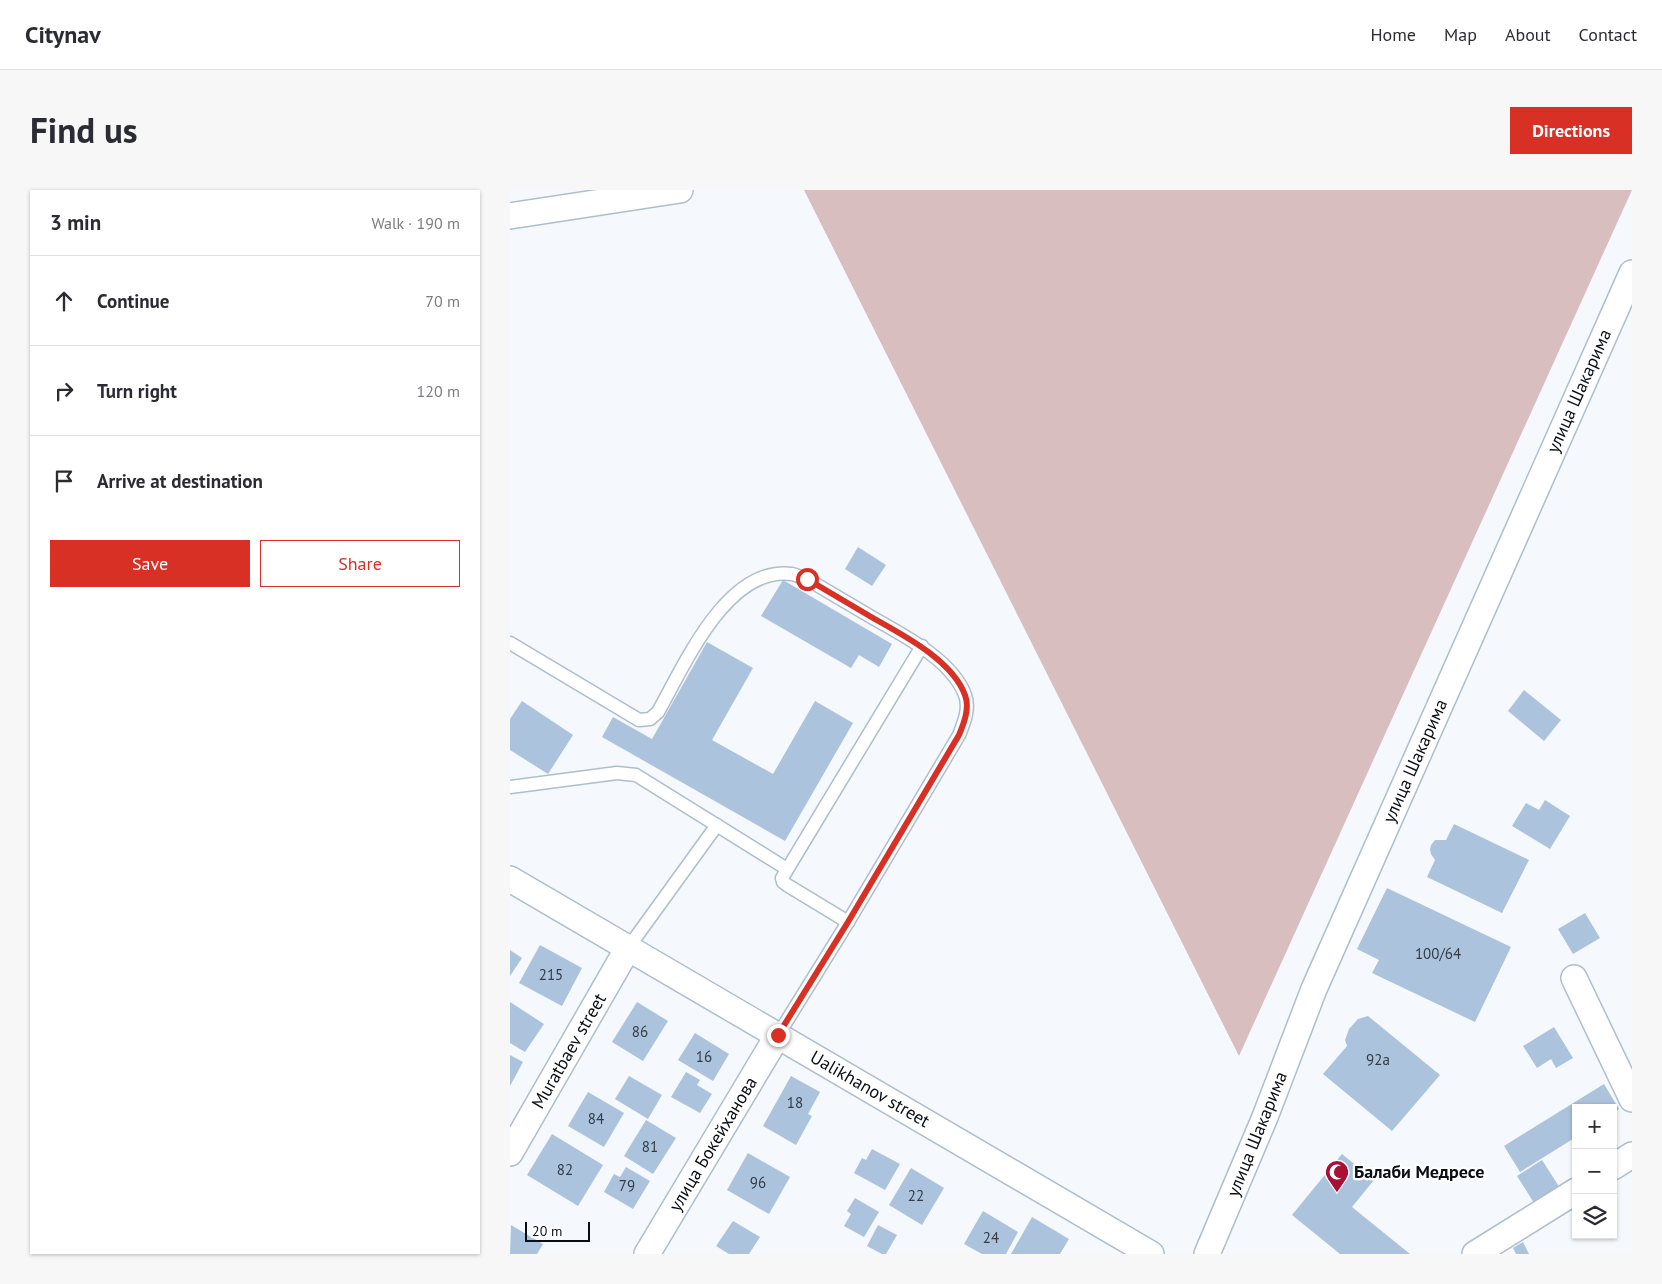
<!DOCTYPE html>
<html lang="en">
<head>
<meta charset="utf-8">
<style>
	:root { --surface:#fff; --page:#f7f7f7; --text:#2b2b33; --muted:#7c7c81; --line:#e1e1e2; --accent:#d93025 }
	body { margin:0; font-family:"PT Sans",sans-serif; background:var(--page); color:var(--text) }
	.controls { position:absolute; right:15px; bottom:15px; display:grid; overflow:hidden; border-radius:0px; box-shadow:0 1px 4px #0004 }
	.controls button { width:45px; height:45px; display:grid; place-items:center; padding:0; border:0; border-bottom:1px solid var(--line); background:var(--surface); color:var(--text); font:25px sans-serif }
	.scale { position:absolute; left:15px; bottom:12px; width:65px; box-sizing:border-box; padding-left:5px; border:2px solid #090e14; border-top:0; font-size:14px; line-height:18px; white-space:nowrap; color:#090e14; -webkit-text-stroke:4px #fff; paint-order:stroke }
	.stop { position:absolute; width:15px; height:15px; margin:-11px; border:4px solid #d93025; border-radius:50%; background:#fff }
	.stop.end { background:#d93025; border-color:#fff; box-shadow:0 1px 5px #0008 }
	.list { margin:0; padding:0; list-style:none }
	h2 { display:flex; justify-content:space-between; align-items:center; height:65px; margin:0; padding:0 20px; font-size:21px }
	h2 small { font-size:16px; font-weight:400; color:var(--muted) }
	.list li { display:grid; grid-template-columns:32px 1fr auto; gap:15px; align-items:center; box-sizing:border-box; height:90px; padding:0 20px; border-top:1px solid var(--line) }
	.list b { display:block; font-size:19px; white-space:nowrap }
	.list em { font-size:16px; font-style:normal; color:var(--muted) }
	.actions { display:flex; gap:10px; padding:15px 20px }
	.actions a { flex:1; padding:11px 0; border:1px solid var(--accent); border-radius:0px; text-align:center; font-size:18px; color:var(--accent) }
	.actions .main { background:var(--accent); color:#fff }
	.icon { flex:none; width:28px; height:28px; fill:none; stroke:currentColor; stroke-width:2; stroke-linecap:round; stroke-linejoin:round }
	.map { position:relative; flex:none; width:1122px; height:1064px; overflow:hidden; border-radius:0px }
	header { display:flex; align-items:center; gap:30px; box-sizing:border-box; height:70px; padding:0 25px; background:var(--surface); border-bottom:1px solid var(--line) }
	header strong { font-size:24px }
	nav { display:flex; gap:28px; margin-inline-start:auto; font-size:18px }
	.intro { display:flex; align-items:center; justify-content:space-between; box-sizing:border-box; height:120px; padding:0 30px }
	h1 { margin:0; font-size:35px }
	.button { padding:12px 22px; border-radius:0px; background:var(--accent); color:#fff; font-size:18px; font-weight:700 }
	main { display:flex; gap:30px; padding:0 30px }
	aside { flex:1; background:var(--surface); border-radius:0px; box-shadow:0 1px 4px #0004 }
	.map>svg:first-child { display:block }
	.green { fill:#d8bebf }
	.building { fill:#acc3dd }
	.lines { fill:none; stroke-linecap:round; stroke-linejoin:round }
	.lane-casing { stroke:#aebdcf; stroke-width:15 }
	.street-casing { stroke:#aebdcf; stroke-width:28 }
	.lane { stroke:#fff; stroke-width:12 }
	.street { stroke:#fff; stroke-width:25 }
	.route { stroke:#d93025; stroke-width:6 }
	.labels { text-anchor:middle; stroke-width:4.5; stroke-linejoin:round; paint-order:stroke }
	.number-label { font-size:15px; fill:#323b46 }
	.street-label { font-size:18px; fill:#090e14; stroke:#fff }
	.poi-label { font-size:18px; font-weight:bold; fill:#090e14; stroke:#fff; text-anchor:start }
</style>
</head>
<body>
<header>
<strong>Citynav</strong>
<nav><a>Home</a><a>Map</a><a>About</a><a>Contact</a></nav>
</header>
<div class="intro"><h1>Find us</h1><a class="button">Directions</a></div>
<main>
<aside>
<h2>3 min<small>Walk · 190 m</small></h2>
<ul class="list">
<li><svg class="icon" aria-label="ahead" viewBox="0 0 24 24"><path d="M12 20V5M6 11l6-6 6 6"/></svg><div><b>Continue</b></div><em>70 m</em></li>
<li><svg class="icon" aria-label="right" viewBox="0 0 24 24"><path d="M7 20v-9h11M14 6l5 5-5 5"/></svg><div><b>Turn right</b></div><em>120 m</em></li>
<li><svg class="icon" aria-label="arrive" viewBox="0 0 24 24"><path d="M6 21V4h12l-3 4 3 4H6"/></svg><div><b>Arrive at destination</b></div></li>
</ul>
<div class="actions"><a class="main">Save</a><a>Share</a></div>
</aside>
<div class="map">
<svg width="1122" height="1064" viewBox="0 0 1122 1064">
	<rect width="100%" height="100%" fill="#f5f8fc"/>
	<polygon class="green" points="294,0 1122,0 729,866"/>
	<g class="building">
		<polygon points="348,357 376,375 362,396 335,379"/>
		<polygon points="273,390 382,454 369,477 349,465 341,478 251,426"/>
		<polygon points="197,452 243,478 202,550 263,584 305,511 343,533 275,651 92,547 103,527 142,549"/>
		<polygon points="1014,500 1051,530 1034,551 998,521"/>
		<polygon points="12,511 63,545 38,584 0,560 0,529"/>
		<polygon points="1035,610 1060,626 1040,659 1002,636 1016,613 1029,620"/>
		<polygon points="944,634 1019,670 992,723 917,687 925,670 921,664 920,660 921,655 925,650 936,650"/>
		<polygon points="877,698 1001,757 965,832 862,783 869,770 847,759"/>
		<polygon points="1075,723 1090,748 1063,764 1048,739"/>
		<polygon points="30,755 72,778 52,816 9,793"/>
		<polygon points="0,760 12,768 0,786"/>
		<polygon points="0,812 34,834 15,862 0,853"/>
		<polygon points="127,812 158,831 133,871 102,852"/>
		<polygon points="858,826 930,885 882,941 813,884 837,856 835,850 839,839 848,829"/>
		<polygon points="1044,837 1063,868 1046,878 1041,869 1027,878 1013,856"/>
		<polygon points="185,843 219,864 203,891 168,870"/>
		<polygon points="0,865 13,872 0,896"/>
		<polygon points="176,882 190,890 187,895 202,904 190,923 161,907"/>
		<polygon points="119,886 152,905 138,929 105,909"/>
		<polygon points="281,886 310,902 298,924 302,926 286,955 253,936"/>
		<polygon points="1094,894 1109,919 1103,923 1103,918 1066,918 1066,947 1010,982 994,956"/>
		<polygon points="78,902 114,923 94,957 58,936"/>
		<polygon points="136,930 166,948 143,984 114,966"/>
		<polygon points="42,944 93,975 68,1016 17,985"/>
		<polygon points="362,959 390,974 375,1000 344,983 352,968 356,970"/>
		<polygon points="238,963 280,987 259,1024 217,1000"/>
		<polygon points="832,964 864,990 842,1017 900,1064 830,1064 782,1025"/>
		<polygon points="1032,970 1050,998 1024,1013 1007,986"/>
		<polygon points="116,977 140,991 123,1019 94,1002 104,984 110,987"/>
		<polygon points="401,978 434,998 412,1035 379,1015"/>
		<polygon points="345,1008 369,1022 354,1047 334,1036 341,1024 337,1021"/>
		<polygon points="473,1021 508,1042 496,1064 472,1064 454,1054"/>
		<polygon points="522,1027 559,1049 550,1064 501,1064"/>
		<polygon points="223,1031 250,1047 239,1064 219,1064 206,1056"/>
		<polygon points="1,1035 33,1054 27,1064 0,1064"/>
		<polygon points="368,1035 387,1045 376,1064 372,1064 357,1056"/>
		<polygon points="1013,1052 1019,1064 1006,1064 1003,1058"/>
	</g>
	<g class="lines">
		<g class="lane-casing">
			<g id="lane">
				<path d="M0,453L129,530L140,529L148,522C174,476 217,375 282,384C287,385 292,388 297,389C319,402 341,415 363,428C393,445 442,470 455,505C460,518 454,533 449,545L338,732L268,845"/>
				<polyline points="0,597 107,583 126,585 277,679"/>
				<polyline points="338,732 277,695 273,692 272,688 412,456"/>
				<polyline points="118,758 207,635"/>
			</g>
		</g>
		<g class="street-casing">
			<g id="street">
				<polyline points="0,26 170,0"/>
				<polyline points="0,689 641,1064"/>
				<polyline points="1064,788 1122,909"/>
				<polyline points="0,963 118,758"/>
				<polyline points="1103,977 1122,965"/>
				<polyline points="137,1064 268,845"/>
				<polyline points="697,1064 755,927 804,799 1122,83"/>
				<polyline points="965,1064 1066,1001"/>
			</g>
		</g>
		<use href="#lane" class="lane"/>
		<use href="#street" class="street"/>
	</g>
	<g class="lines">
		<path class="route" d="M268,845L338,732L449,545C454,533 460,518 455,505C442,470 393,445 363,428C341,415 319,402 297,389"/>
	</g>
	<defs>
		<g id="mosque-pin" transform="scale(1.25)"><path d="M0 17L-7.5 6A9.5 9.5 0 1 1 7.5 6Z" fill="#a81037" stroke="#fff"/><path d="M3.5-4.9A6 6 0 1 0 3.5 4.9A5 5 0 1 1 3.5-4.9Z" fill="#fff"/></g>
	</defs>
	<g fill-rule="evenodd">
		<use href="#mosque-pin" x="827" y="982"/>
	</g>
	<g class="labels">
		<g class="number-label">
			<text x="928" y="769">100/64</text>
			<text x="41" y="790">215</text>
			<text x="130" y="847">86</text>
			<text x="194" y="872">16</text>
			<text x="868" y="875">92а</text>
			<text x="285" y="918">18</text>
			<text x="86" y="934">84</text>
			<text x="140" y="962">81</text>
			<text x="55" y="985">82</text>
			<text x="248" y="998">96</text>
			<text x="117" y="1001">79</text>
			<text x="406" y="1011">22</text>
			<text x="481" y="1053">24</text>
		</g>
		<g class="street-label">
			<text transform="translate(1069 201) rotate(-66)" y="6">улица Шакарима</text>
			<text transform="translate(905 571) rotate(-66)" y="6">улица Шакарима</text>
			<text transform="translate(59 861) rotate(-60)" y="6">Muratbaev street</text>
			<text transform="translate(360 899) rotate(30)" y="6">Ualikhanov street</text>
			<text transform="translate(747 944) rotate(-68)" y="6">улица Шакарима</text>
			<text transform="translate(203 954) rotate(-59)" y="6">улица Бокейханова</text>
		</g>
		<g class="poi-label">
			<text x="844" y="988">Балаби Медресе</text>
		</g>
	</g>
</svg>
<div class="controls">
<button>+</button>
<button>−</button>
<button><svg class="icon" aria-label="layers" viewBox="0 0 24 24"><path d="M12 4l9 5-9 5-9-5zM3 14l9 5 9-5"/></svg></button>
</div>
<div class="scale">20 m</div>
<div class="stop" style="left:297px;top:389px"></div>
<div class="stop end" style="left:268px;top:845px"></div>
</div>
</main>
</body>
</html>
